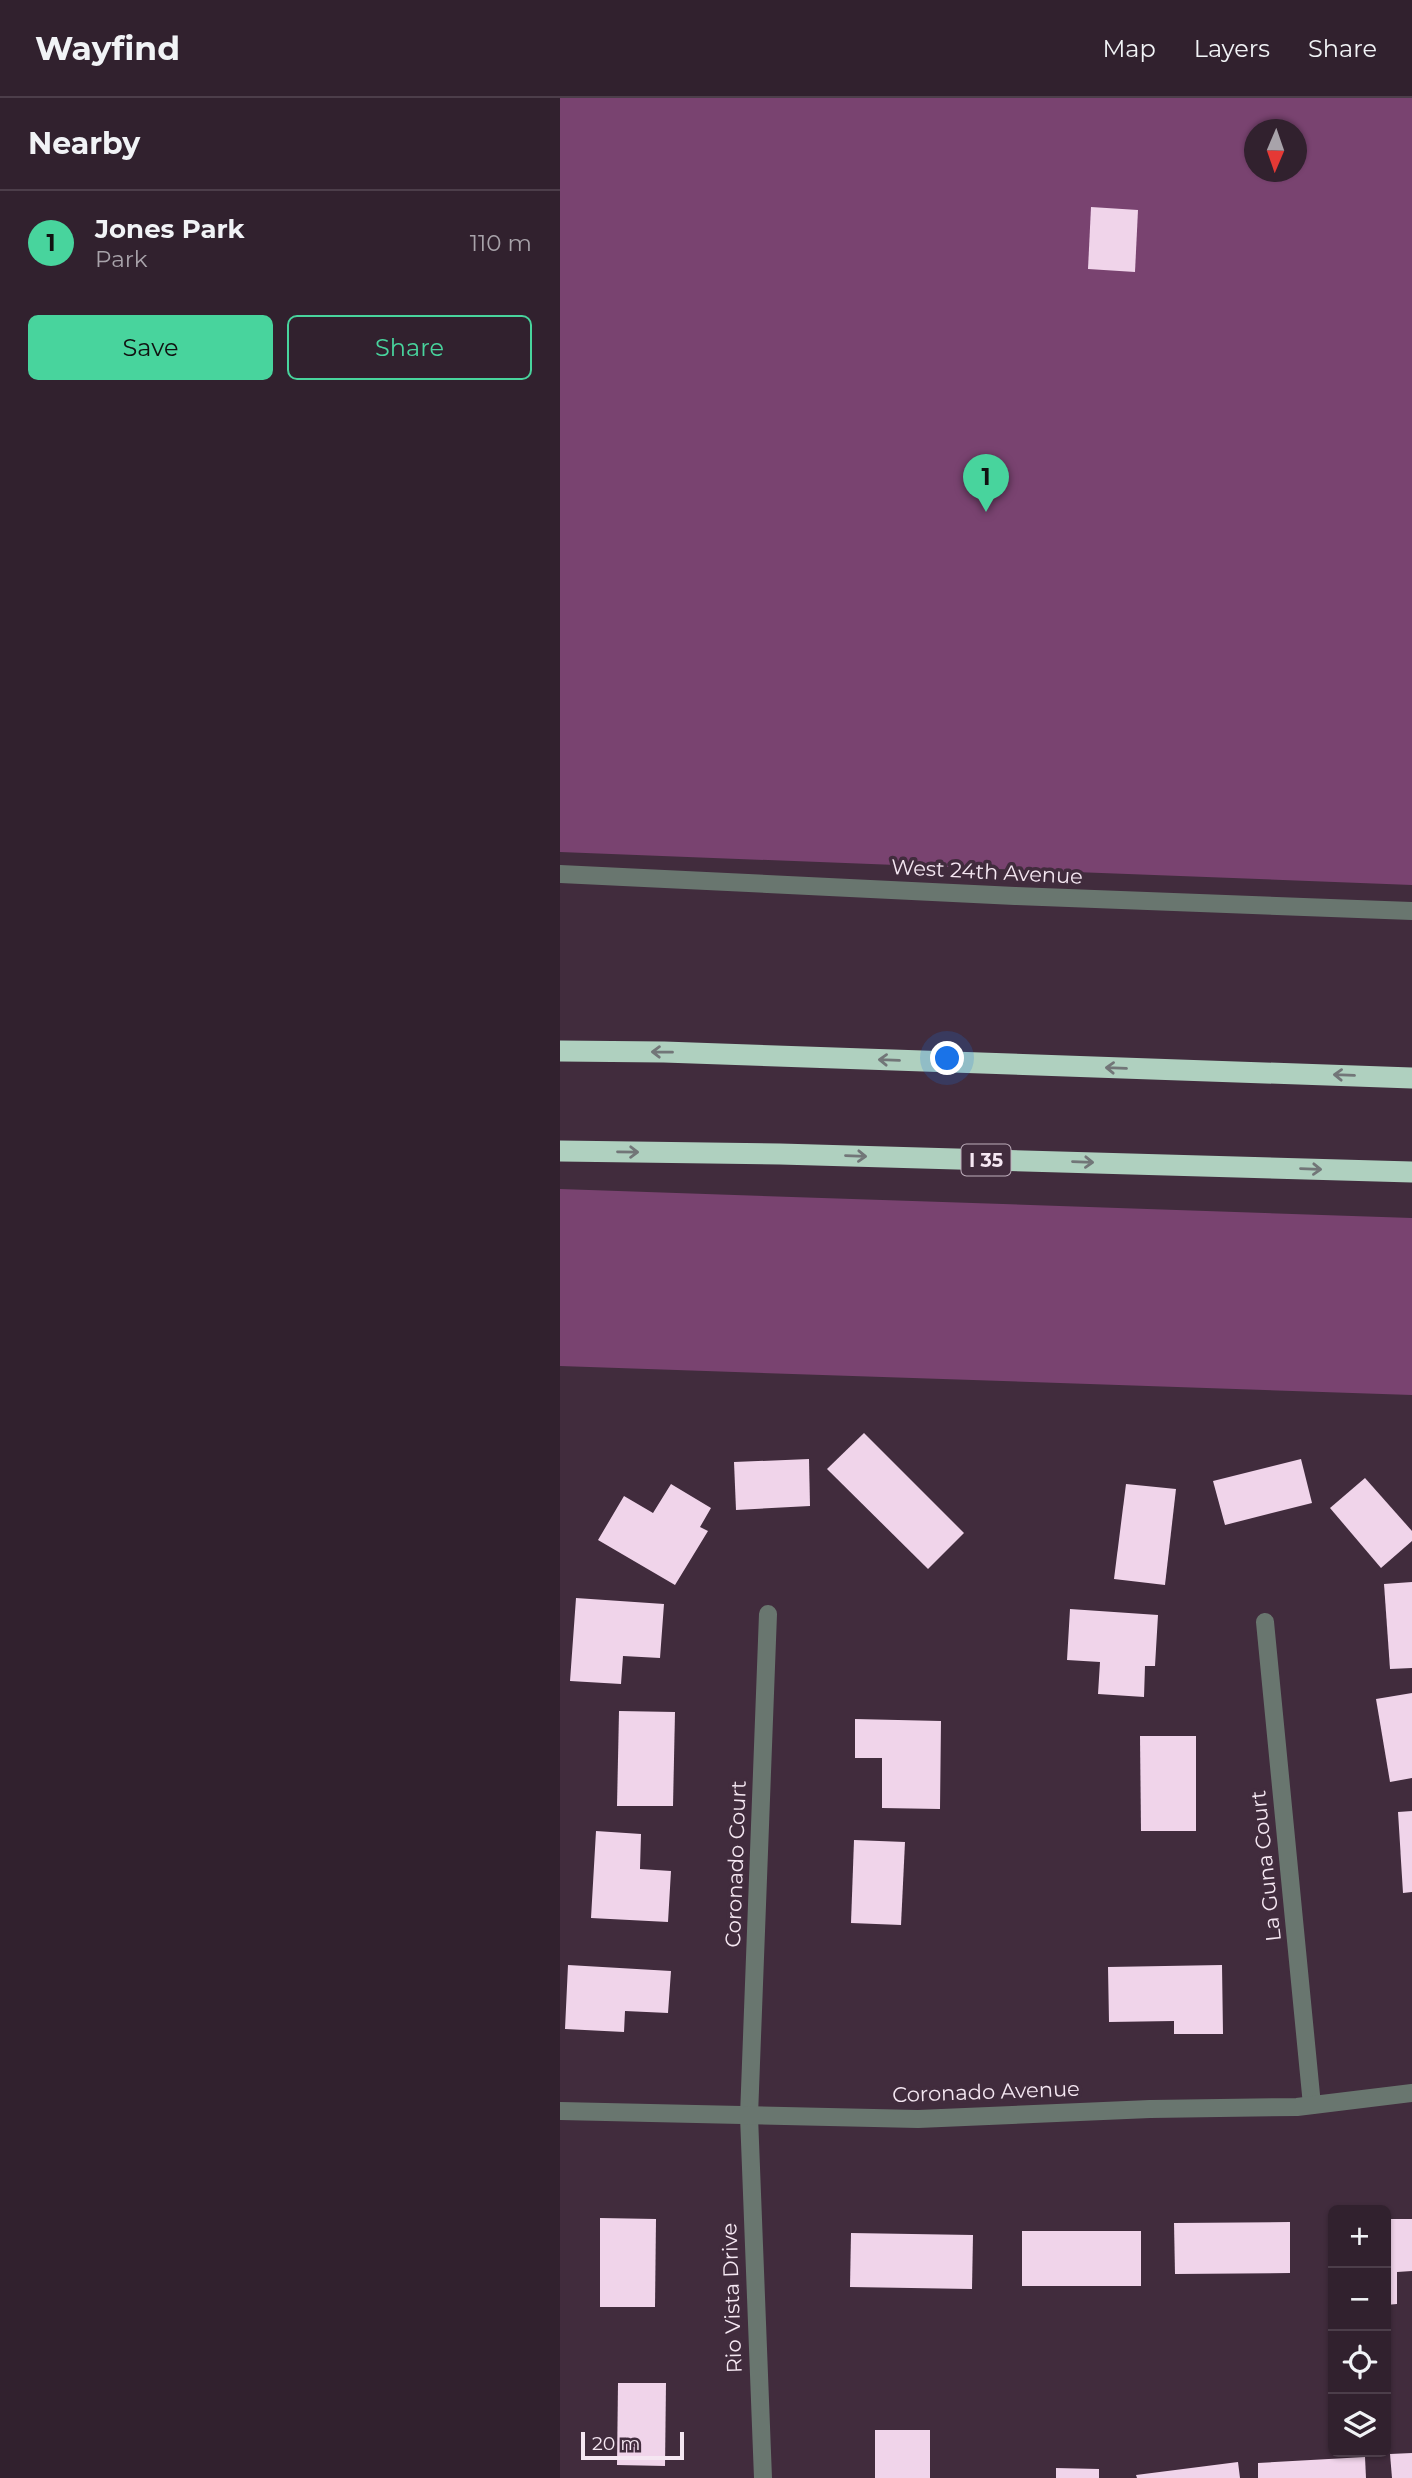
<!DOCTYPE html>
<html lang="en">
<head>
<meta charset="utf-8">
<style>
	:root { --surface:#31212e; --page:#3d2e3a; --text:#f1f3f6; --muted:#a8a3aa; --line:#4c3e4a; --accent:#48d49d }
	body { margin:0; font-family:Montserrat,sans-serif; background:var(--page); color:var(--text) }
	.controls { position:absolute; right:21px; bottom:21px; display:grid; overflow:hidden; border-radius:10px; box-shadow:0 2px 5px #0004 }
	.controls button { width:63px; height:63px; display:grid; place-items:center; padding:0; border:0; border-bottom:2px solid var(--line); background:var(--surface); color:var(--text); font:35px sans-serif }
	.compass { position:absolute; left:684px; top:21px; width:63px; height:63px; border-radius:50%; background:var(--surface); box-shadow:0 2px 5px #0004; rotate:182deg }
	.scale { position:absolute; left:21px; bottom:18px; width:103px; box-sizing:border-box; padding-left:7px; border:4px solid #f5e7f2; border-top:0; font-size:19px; line-height:24px; white-space:nowrap; color:#f5e7f2; -webkit-text-stroke:5px #412c3d; paint-order:stroke }
	.you { position:absolute; left:388px; top:961px; width:24px; height:24px; margin:-18px; border:5px solid #fff; border-radius:50%; background:#1a73e8; box-shadow:0 0 0 10px #1a73e833 }
	.badge { display:grid; place-items:center; width:46px; height:46px; border-radius:50%; background:var(--accent); color:#111; font-size:23px; font-weight:700 }
	.pin { position:absolute; translate:-50% -58px; filter:drop-shadow(0 2px 4px #0008) }
	.pin::after { content:''; position:absolute; top:37px; width:24px; height:21px; background:inherit; clip-path:polygon(0 0,100% 0,50% 100%) }
	.list { margin:0; padding:0; list-style:none }
	h2 { display:flex; justify-content:space-between; align-items:center; height:91px; margin:0; padding:0 28px; font-size:30px }
	h2 small { font-size:23px; font-weight:400; color:var(--muted) }
	.list li { display:grid; grid-template-columns:46px 1fr auto; gap:21px; align-items:center; box-sizing:border-box; height:105px; padding:0 28px; border-top:2px solid var(--line) }
	.list b { display:block; font-size:26px; white-space:nowrap }
	.list p { margin:0; font-size:23px; white-space:nowrap; color:var(--muted) }
	.list em { font-size:23px; font-style:normal; color:var(--muted) }
	.actions { display:flex; gap:14px; padding:21px 28px }
	.actions a { flex:1; padding:16px 0; border:2px solid var(--accent); border-radius:10px; text-align:center; font-size:24px; color:var(--accent) }
	.actions .main { background:var(--accent); color:#111 }
	.icon { flex:none; width:38px; height:38px; fill:none; stroke:currentColor; stroke-width:2; stroke-linecap:round; stroke-linejoin:round }
	.map { position:relative; flex:none; width:852px; height:2380px; overflow:hidden }
	header { display:flex; align-items:center; gap:42px; box-sizing:border-box; height:98px; padding:0 35px; background:var(--surface); border-bottom:2px solid var(--line) }
	header strong { font-size:33px }
	nav { display:flex; gap:38px; margin-inline-start:auto; font-size:24px }
	main { display:flex }
	aside { flex:1; background:var(--surface) }
	.map>svg:first-child { display:block }
	.green { fill:#794370; fill-rule:evenodd }
	.building { fill:#f0d4ea }
	.lines { fill:none; stroke-linecap:round; stroke-linejoin:round }
	.minor { stroke:#69766f; stroke-width:18 }
	.tertiary { stroke:#69766f; stroke-width:18 }
	.motorway { stroke:#afd0bf; stroke-width:21 }
	.oneway { stroke:#727678 }
	.labels { text-anchor:middle; stroke-width:7; stroke-linejoin:round; paint-order:stroke }
	.shield { fill:#412c3d; stroke:#bfafbc; stroke-width:2 }
	.shield-label { font-size:19px; font-weight:bold; fill:#f5e7f2 }
	.street-label { font-size:21px; fill:#f5e7f2; stroke:#412c3d }
</style>
</head>
<body>
<header>
<strong>Wayfind</strong>
<nav><a>Map</a><a>Layers</a><a>Share</a></nav>
</header>
<main>
<aside>
<h2>Nearby<small></small></h2>
<ul class="list">
<li><span class="badge">1</span><div><b>Jones Park</b><p>Park</p></div><em>110 m</em></li>
</ul>
<div class="actions"><a class="main">Save</a><a>Share</a></div>
</aside>
<div class="map">
<svg width="852" height="2380" viewBox="0 0 852 2380">
	<rect width="100%" height="100%" fill="#412c3d"/>
	<g class="green">
		<path d="M0,0H852V787L0,754ZM694,32H736V74H694Z"/>
		<polygon points="0,1091 852,1120 852,1297 0,1268"/>
	</g>
	<g class="building">
		<polygon points="531,109 578,112 575,174 528,171"/>
		<polygon points="304,1335 404,1435 368,1471 267,1371"/>
		<polygon points="249,1361 250,1408 176,1412 174,1364"/>
		<polygon points="741,1361 752,1405 665,1427 653,1383"/>
		<polygon points="805,1380 852,1433 852,1443 821,1470 770,1410"/>
		<polygon points="111,1386 151,1410 140,1429 148,1433 115,1487 38,1442 64,1398 93,1415"/>
		<polygon points="566,1386 616,1391 605,1487 554,1481"/>
		<polygon points="852,1484 852,1570 830,1571 824,1486"/>
		<polygon points="16,1500 104,1506 100,1560 63,1558 61,1586 10,1583"/>
		<polygon points="510,1511 598,1517 595,1568 585,1568 584,1599 538,1596 540,1564 507,1562"/>
		<polygon points="852,1595 852,1680 830,1684 816,1601"/>
		<polygon points="59,1613 115,1614 113,1708 57,1708"/>
		<polygon points="295,1621 381,1623 380,1711 322,1710 322,1660 295,1660"/>
		<polygon points="580,1638 636,1638 636,1733 581,1733"/>
		<polygon points="852,1713 852,1794 843,1795 838,1714"/>
		<polygon points="36,1733 81,1736 80,1771 111,1773 108,1824 31,1820"/>
		<polygon points="294,1742 345,1744 341,1827 291,1825"/>
		<polygon points="8,1867 111,1873 108,1915 65,1913 64,1934 5,1931"/>
		<polygon points="662,1867 663,1936 614,1936 614,1923 549,1924 548,1869"/>
		<polygon points="40,2120 96,2121 95,2209 40,2209"/>
		<polygon points="826,2121 852,2121 852,2173 837,2174 837,2206 826,2207"/>
		<polygon points="730,2124 730,2175 615,2176 614,2125"/>
		<rect x="462" y="2133" width="119" height="55"/>
		<polygon points="291,2135 413,2137 412,2191 290,2189"/>
		<polygon points="58,2285 106,2285 105,2368 57,2367"/>
		<rect x="315" y="2332" width="55" height="48"/>
		<polygon points="852,2355 852,2380 832,2380 830,2356"/>
		<polygon points="805,2359 806,2380 698,2380 698,2365"/>
		<polygon points="678,2364 680,2380 577,2380 576,2377"/>
		<polygon points="496,2370 539,2371 539,2380 496,2380"/>
	</g>
	<g class="lines">
		<g class="minor">
			<polyline points="705,1524 752,2007"/>
			<polyline points="203,2380 189,2018 208,1516"/>
		</g>
		<g class="tertiary">
			<polyline points="0,776 455,798 852,813"/>
			<polyline points="0,2013 358,2021 590,2011 737,2009 852,1995"/>
		</g>
		<g class="motorway">
			<polyline points="0,953 104,954 852,980"/>
			<polyline points="0,1053 220,1056 852,1074"/>
		</g>
	</g>
	<defs><path id="oneway-shaft" d="M-6 0H5M1.5-3L5.5 0L1.5 3" fill="none" stroke-width="1.6" stroke-linecap="round" stroke-linejoin="round" transform="scale(1.75)"/></defs>
	<g class="oneway">
		<use href="#oneway-shaft" transform="translate(102 954) rotate(-179)"/>
		<use href="#oneway-shaft" transform="translate(329 962) rotate(-178)"/>
		<use href="#oneway-shaft" transform="translate(556 970) rotate(-178)"/>
		<use href="#oneway-shaft" transform="translate(784 977) rotate(-178)"/>
		<use href="#oneway-shaft" transform="translate(68 1054) rotate(1)"/>
		<use href="#oneway-shaft" transform="translate(296 1058) rotate(2)"/>
		<use href="#oneway-shaft" transform="translate(523 1064) rotate(2)"/>
		<use href="#oneway-shaft" transform="translate(751 1071) rotate(2)"/>
	</g>
	<g class="labels">
		<rect class="shield" x="401.5" y="1046.5" width="49" height="31" rx="5"/>
		<g class="shield-label">
			<text x="426" y="1069">I 35</text>
		</g>
		<g class="street-label">
			<text transform="translate(427 774) rotate(3)" y="7">West 24th Avenue</text>
			<text transform="translate(176 1766) rotate(-88)" y="7">Coronado Court</text>
			<text transform="translate(706 1768) rotate(-96)" y="7">La Guna Court</text>
			<text transform="translate(426 1994) rotate(-2)" y="7">Coronado Avenue</text>
			<text transform="translate(172 2200) rotate(-92)" y="7">Rio Vista Drive</text>
		</g>
	</g>
</svg>
<div class="controls">
<button>+</button>
<button>−</button>
<button><svg class="icon" aria-label="locate" viewBox="0 0 24 24"><circle cx="12" cy="12" r="6"/><path d="M12 2v4M12 18v4M2 12h4M18 12h4"/></svg></button>
<button><svg class="icon" aria-label="layers" viewBox="0 0 24 24"><path d="M12 4l9 5-9 5-9-5zM3 14l9 5 9-5"/></svg></button>
</div>
<svg class="compass" viewBox="-18 -18 36 36"><path d="M0-13l5 13h-10z" fill="#e53935"/><path d="M0 13l5-13h-10z" fill="#a8a3aa"/></svg>
<div class="scale">20 m</div>
<div class="you"></div>
<div class="pin badge" style="left:426px;top:414px">1</div>
</div>
</main>
</body>
</html>
